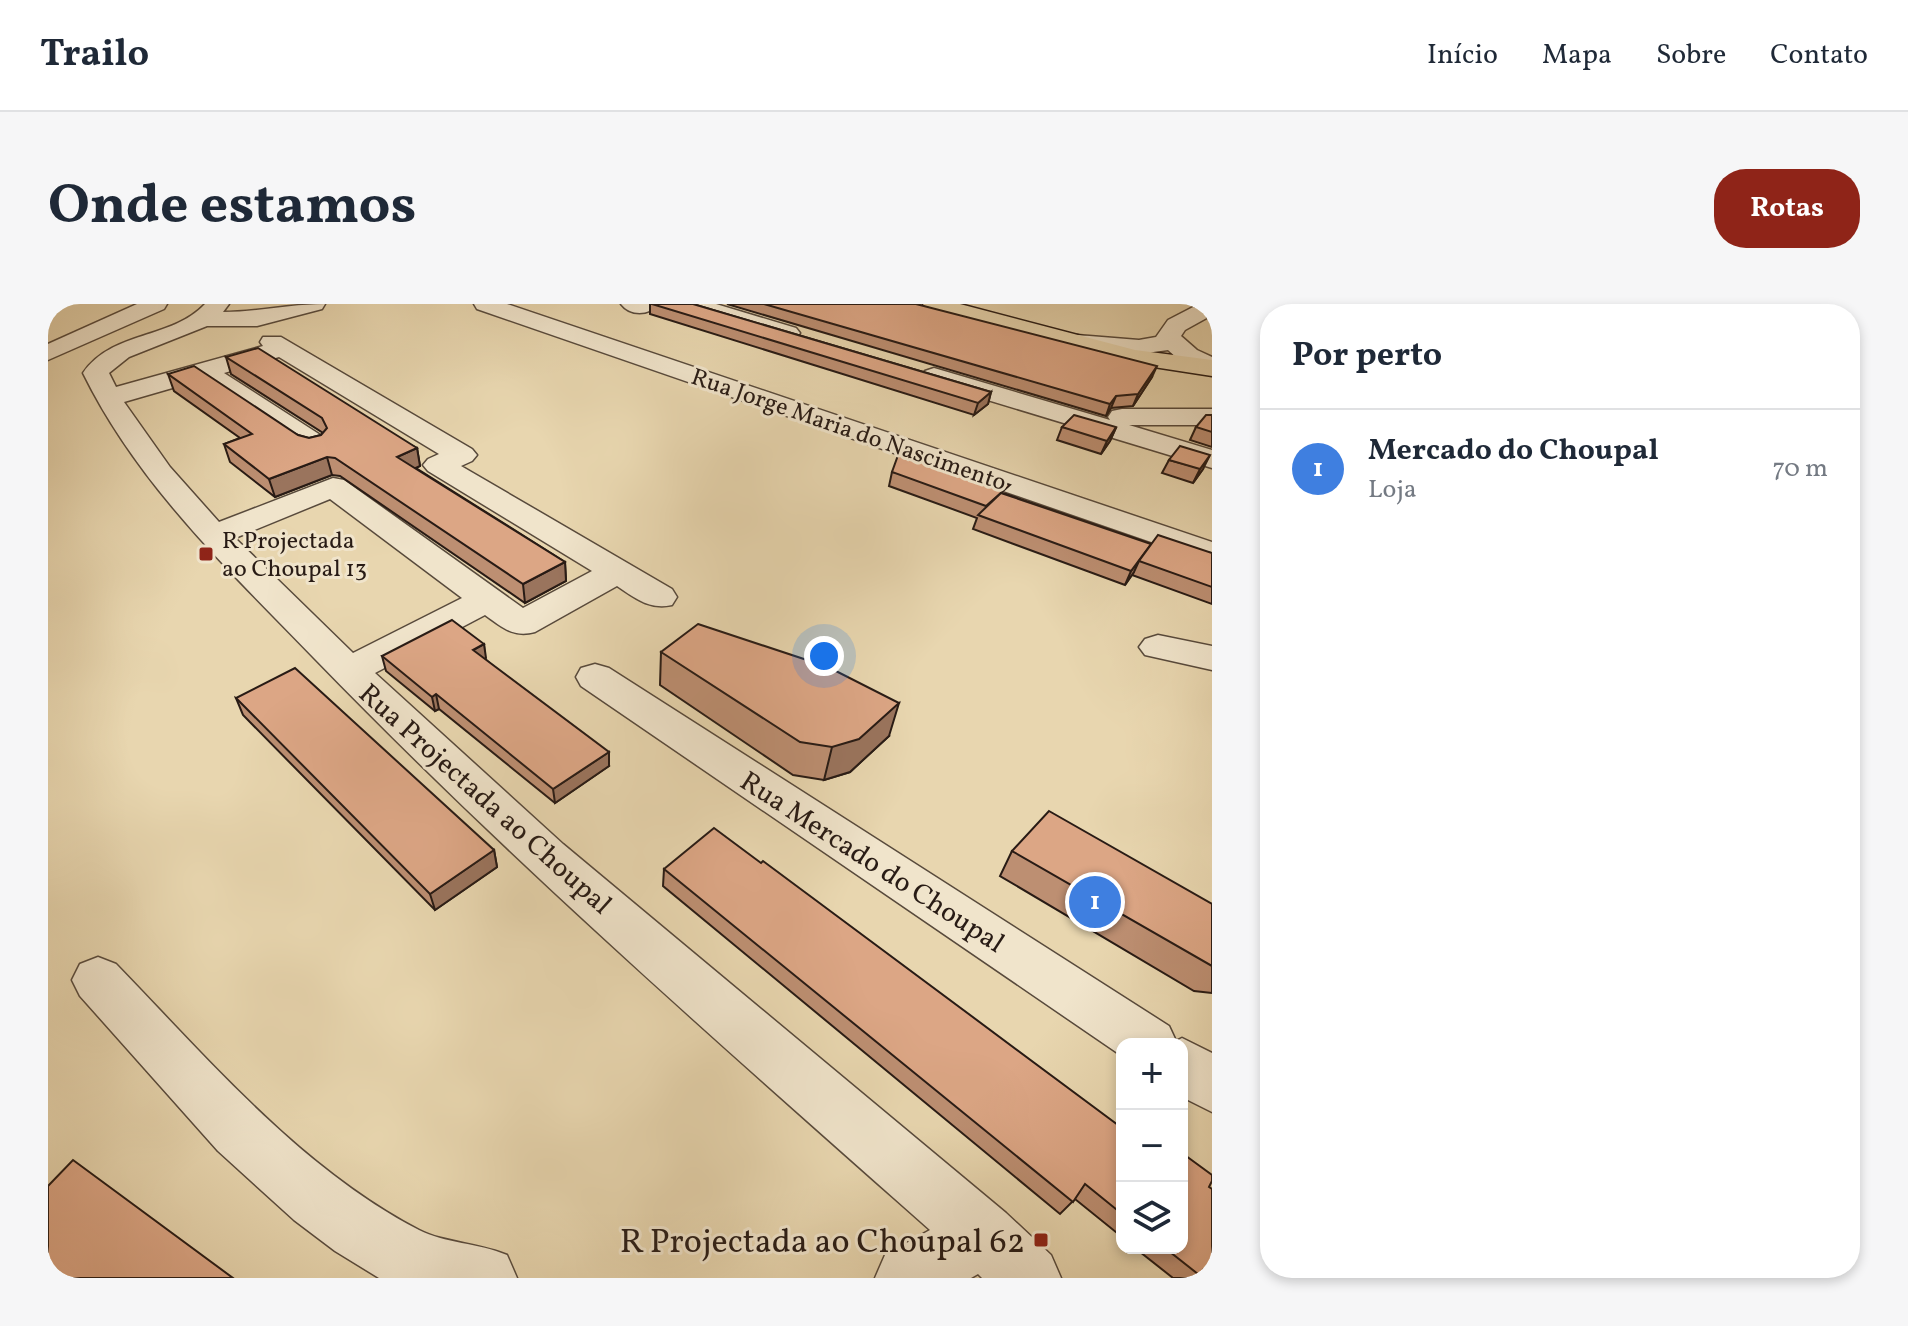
<!DOCTYPE html>
<html lang="pt">
<head>
<meta charset="utf-8">
<style>
	:root { --surface:#fff; --page:#f6f6f7; --text:#1f2937; --muted:#747a83; --line:#e0e1e3; --accent:#8f2418 }
	body { margin:0; font-family:Vollkorn,serif; background:var(--page); color:var(--text) }
	.controls { position:absolute; right:24px; bottom:24px; display:grid; overflow:hidden; border-radius:16px; box-shadow:0 4px 12px #0003 }
	.controls button { width:72px; height:72px; display:grid; place-items:center; padding:0; border:0; border-bottom:2px solid var(--line); background:var(--surface); color:var(--text); font:40px sans-serif }
	.you { position:absolute; left:776px; top:352px; width:28px; height:28px; margin:-20px; border:6px solid #fff; border-radius:50%; background:#1a73e8; box-shadow:0 0 0 12px #1a73e833 }
	.badge { display:grid; place-items:center; width:52px; height:52px; border-radius:50%; background:var(--accent); color:#fff; font-size:26px; font-weight:700 }
	.pin { position:absolute; translate:-50% -50%; border:4px solid #fff; box-shadow:0 2px 8px #0006 }
	.list { margin:0; padding:0; list-style:none }
	h2 { display:flex; justify-content:space-between; align-items:center; height:104px; margin:0; padding:0 32px; font-size:34px }
	h2 small { font-size:26px; font-weight:400; color:var(--muted) }
	.list li { display:grid; grid-template-columns:52px 1fr auto; gap:24px; align-items:center; box-sizing:border-box; height:120px; padding:0 32px; border-top:2px solid var(--line) }
	.list b { display:block; font-size:30px; white-space:nowrap }
	.list p { margin:0; font-size:26px; white-space:nowrap; color:var(--muted) }
	.list em { font-size:26px; font-style:normal; color:var(--muted) }
	.icon { flex:none; width:44px; height:44px; fill:none; stroke:currentColor; stroke-width:2; stroke-linecap:round; stroke-linejoin:round }
	.map { position:relative; flex:none; width:1164px; height:974px; overflow:hidden; border-radius:32px }
	header { display:flex; align-items:center; gap:48px; box-sizing:border-box; height:112px; padding:0 40px; background:var(--surface); border-bottom:2px solid var(--line) }
	header strong { font-size:38px }
	nav { display:flex; gap:44px; margin-inline-start:auto; font-size:28px }
	.intro { display:flex; align-items:center; justify-content:space-between; box-sizing:border-box; height:192px; padding:0 48px }
	h1 { margin:0; font-size:56px }
	.button { padding:20px 36px; border-radius:32px; background:var(--accent); color:#fff; font-size:28px; font-weight:700 }
	main { display:flex; gap:48px; padding:0 48px }
	aside { flex:1; background:var(--surface); border-radius:32px; box-shadow:0 4px 12px #0003 }
	.map>svg:first-child { display:block }
	.lines { fill:none; stroke-linecap:round; stroke-linejoin:round }
	.minor-casing { stroke:#584a3c; stroke-width:3 }
	.major-casing { stroke:#281b15; stroke-width:3 }
	.minor { fill:#f0e4cb; fill-rule:evenodd }
	.major { fill:#e8d6af; fill-rule:evenodd }
	.wall { fill:#bd8f72; stroke:#281b15; stroke-width:2 }
	.shaded-wall { fill:#9a745d; stroke:#281b15; stroke-width:2 }
	.building { fill:#dca685; stroke:#281b15; stroke-width:2 }
	.poi-dot { fill:#8f2418; stroke:#f0e4cb; stroke-width:3 }
	.labels { text-anchor:middle; stroke-width:6; stroke-linejoin:round; paint-order:stroke }
	.far-street-label { font-size:24px; fill:#281b15; stroke:#f0e4cb }
	.far-poi-label { font-size:24px; fill:#281b15; stroke:#f0e4cb; text-anchor:start }
	.street-label { font-size:28px; fill:#281b15; stroke:#f0e4cb }
	.near-poi-label { font-size:34px; fill:#281b15; stroke:#f0e4cb; text-anchor:end }
</style>
</head>
<body>
<header>
<strong>Trailo</strong>
<nav><a>Início</a><a>Mapa</a><a>Sobre</a><a>Contato</a></nav>
</header>
<div class="intro"><h1>Onde estamos</h1><a class="button">Rotas</a></div>
<main>
<div class="map">
<svg width="1164" height="974" viewBox="0 0 1164 974">
	<rect width="100%" height="100%" fill="#e8d6af"/>
	<filter id="stains"><feTurbulence type="fractalNoise" baseFrequency=".0025" numOctaves="4"/><feColorMatrix values="0 0 0 0 .2 0 0 0 0 .09 0 0 0 0 .02 0 0 0 .5 -.17"/></filter>
	<radialGradient id="worn" r=".72"><stop offset=".6" stop-color="#630" stop-opacity="0"/><stop offset="1" stop-color="#630" stop-opacity=".3"/></radialGradient>
	<g class="lines">
		<g class="minor-casing">
			<g id="minor">
				<polygon points="89,0 119,0 116,5 0,56 0,40"/>
				<path d="M157,0H181L175,8C210,8 242,0 277,0L274,5L209,22H159L81,53L61,69L68,83L215,42L212,38L215,33H233L424,145L429,151L424,157L413,162L624,285L629,293L624,301C601,306 587,294 569,282L487,328C465,334 454,323 437,311L327,369L515,540L958,909L1003,951L1013,974H934L930,970L923,974H827L837,951L882,926C673,741 462,556 267,355C181,266 90,181 35,69C65,26 123,36 157,0ZM231,53L391,150L380,155L375,161L380,167L544,267L475,304L296,176L285,174L171,218L122,163L76,98L152,76L257,146L267,149L277,146L281,140L277,134L176,69ZM282,195L414,294L305,349L187,234Z"/>
				<polygon points="426,0 459,0 1164,238 1164,259 429,5"/>
				<path d="M573,0H610C601,12 582,12 573,0Z"/>
				<polygon points="633,0 668,0 748,24 752,29 748,34 740,36 636,5"/>
				<polygon points="1151,0 1164,0 1164,11 1137,26 1133,32 1149,46 1164,53 1164,71 1131,56 1120,46 1091,50 1029,45 1020,43 1017,38 1020,33 1029,31 1091,36 1108,33 1120,16"/>
				<polygon points="886,64 1062,116 1060,113 1064,107 1074,105 1164,105 1164,121 1081,121 1164,146 1164,164 877,77 873,72 877,67"/>
				<polygon points="1110,331 1164,342 1164,366 1097,351 1091,343 1097,335"/>
				<polygon points="547,360 561,364 1121,722 1128,737 1134,734 1164,749 1164,808 1134,793 1134,740 1074,740 1074,752 533,382 528,373 533,364"/>
				<path d="M50,653L68,660C160,755 252,864 371,926C396,939 431,939 459,951L469,974H331L287,947L246,916L170,847L32,692L24,676L32,660Z"/>
			</g>
		</g>
		<g class="major-casing">
			<polygon id="major" points="875,0 912,0 1087,46 1164,56 1164,72 1086,60 878,5"/>
		</g>
		<use href="#minor" class="minor"/>
		<use href="#major" class="major"/>
	</g>
	<g class="wall">
		<polygon points="602,0 645,0 943,88 940,100 926,111 602,10"/>
		<polygon points="679,0 868,0 1104,73 1085,102 1063,104 1058,112"/>
		<polygon points="178,53 369,144 372,162 368,164 517,258 518,277 477,299 292,172 284,171 227,193 182,158 176,140 192,134 126,87 120,70 250,131 261,134 273,131 275,129 183,70"/>
		<polygon points="1164,111 1164,143 1142,136 1148,123"/>
		<polygon points="1014,123 1068,124 1062,137 1053,150 1009,136"/>
		<polygon points="1121,156 1155,165 1145,179 1114,169"/>
		<polygon points="844,168 958,190 1103,240 1164,249 1164,300 1084,271 1086,268 1077,281 925,225 929,214 841,182"/>
		<polygon points="436,340 437,355 561,462 507,499 391,405 387,407 338,367 334,352"/>
		<polygon points="613,348 841,432 802,468 776,476 745,471 612,381"/>
		<polygon points="188,394 446,546 449,563 387,606 195,411"/>
		<polygon points="964,547 1164,600 1164,689 1146,687 952,572"/>
		<polygon points="616,565 1072,823 1074,821 1074,933 1027,895 1012,910 615,582"/>
		<polygon points="1087,944 1134,944 1164,974 1125,974"/>
	</g>
	<g class="shaded-wall">
		<polygon points="1109,62 1104,73 1085,102 1090,90"/>
		<polygon points="943,88 940,100 926,111 930,99"/>
		<polygon points="1068,92 1063,104 1058,112 1062,100"/>
		<polygon points="1068,123 1062,137 1053,150 1059,137"/>
		<polygon points="369,144 372,162 353,171 349,153"/>
		<polygon points="1162,151 1155,165 1145,179 1152,165"/>
		<polygon points="279,153 284,171 227,193 221,175"/>
		<polygon points="1091,257 1086,268 1077,281 1083,267"/>
		<polygon points="517,258 518,277 477,299 475,280"/>
		<polygon points="436,340 438,354 428,360 425,346"/>
		<polygon points="388,390 391,405 387,407 384,393"/>
		<polygon points="851,399 841,432 802,468 776,476 784,443"/>
		<polygon points="561,448 561,462 507,499 505,485"/>
		<polygon points="446,546 449,563 387,606 382,590"/>
	</g>
	<g class="building">
		<polygon points="604,0 645,0 943,88 930,99"/>
		<polygon points="716,0 868,0 1109,62 1090,90 1068,92 1062,100"/>
		<polygon points="210,44 369,144 349,153 517,258 475,280 287,154 279,153 221,175 176,140 204,130 120,70 146,62 250,131 261,134 273,131 279,124 274,114 178,53"/>
		<polygon points="1026,111 1068,123 1059,137 1014,123"/>
		<polygon points="1158,111 1164,111 1164,128 1148,123"/>
		<polygon points="1132,142 1162,151 1152,165 1121,156"/>
		<polygon points="853,143 962,181 938,202 844,168"/>
		<polygon points="953,189 1103,240 1083,267 930,211"/>
		<polygon points="1110,231 1164,249 1164,283 1091,257"/>
		<polygon points="404,316 436,340 425,346 561,448 505,485 388,390 384,393 334,352"/>
		<polygon points="650,320 780,363 851,399 811,435 784,443 752,438 613,348"/>
		<polygon points="247,364 446,546 382,590 188,394"/>
		<polygon points="1001,507 1164,600 1164,662 964,547"/>
		<polygon points="666,524 713,559 715,557 1074,824 1074,910 1037,880 1025,898 616,565"/>
		<polygon points="1134,849 1164,871 1164,877 1161,883 1164,885 1164,974 1155,974 1117,944 1134,944"/>
		<polygon points="25,856 185,974 0,974 0,882"/>
	</g>
	<g class="poi-dot">
		<rect x="150" y="242" width="16" height="16" rx="4"/>
		<rect x="985" y="928" width="16" height="16" rx="4"/>
	</g>
	<g class="labels">
		<g class="far-street-label">
			<text transform="translate(801 125) rotate(19)" y="8">Rua Jorge Maria do Nascimento</text>
		</g>
		<g class="far-poi-label">
			<text x="174" y="244">R Projectada<tspan x="174" dy="28">ao Choupal 13</tspan></text>
		</g>
		<g class="street-label">
			<text transform="translate(438 494) rotate(42)" y="10">Rua Projectada ao Choupal</text>
			<text transform="translate(825 557) rotate(33)" y="10">Rua Mercado do Choupal</text>
		</g>
		<g class="near-poi-label">
			<text x="977" y="948">R Projectada ao Choupal 62</text>
		</g>
	</g>
	<rect width="100%" height="100%" filter="url(#stains)"/>
	<rect width="100%" height="100%" fill="url(#worn)"/>
</svg>
<div class="controls">
<button>+</button>
<button>−</button>
<button><svg class="icon" aria-label="layers" viewBox="0 0 24 24"><path d="M12 4l9 5-9 5-9-5zM3 14l9 5 9-5"/></svg></button>
</div>
<div class="you"></div>
<div class="pin badge" style="left:1047px;top:598px;background:#3f7fe0">1</div>
</div>
<aside>
<h2>Por perto<small></small></h2>
<ul class="list">
<li><span class="badge" style="background:#3f7fe0">1</span><div><b>Mercado do Choupal</b><p>Loja</p></div><em>70 m</em></li>
</ul>
</aside>
</main>
</body>
</html>
